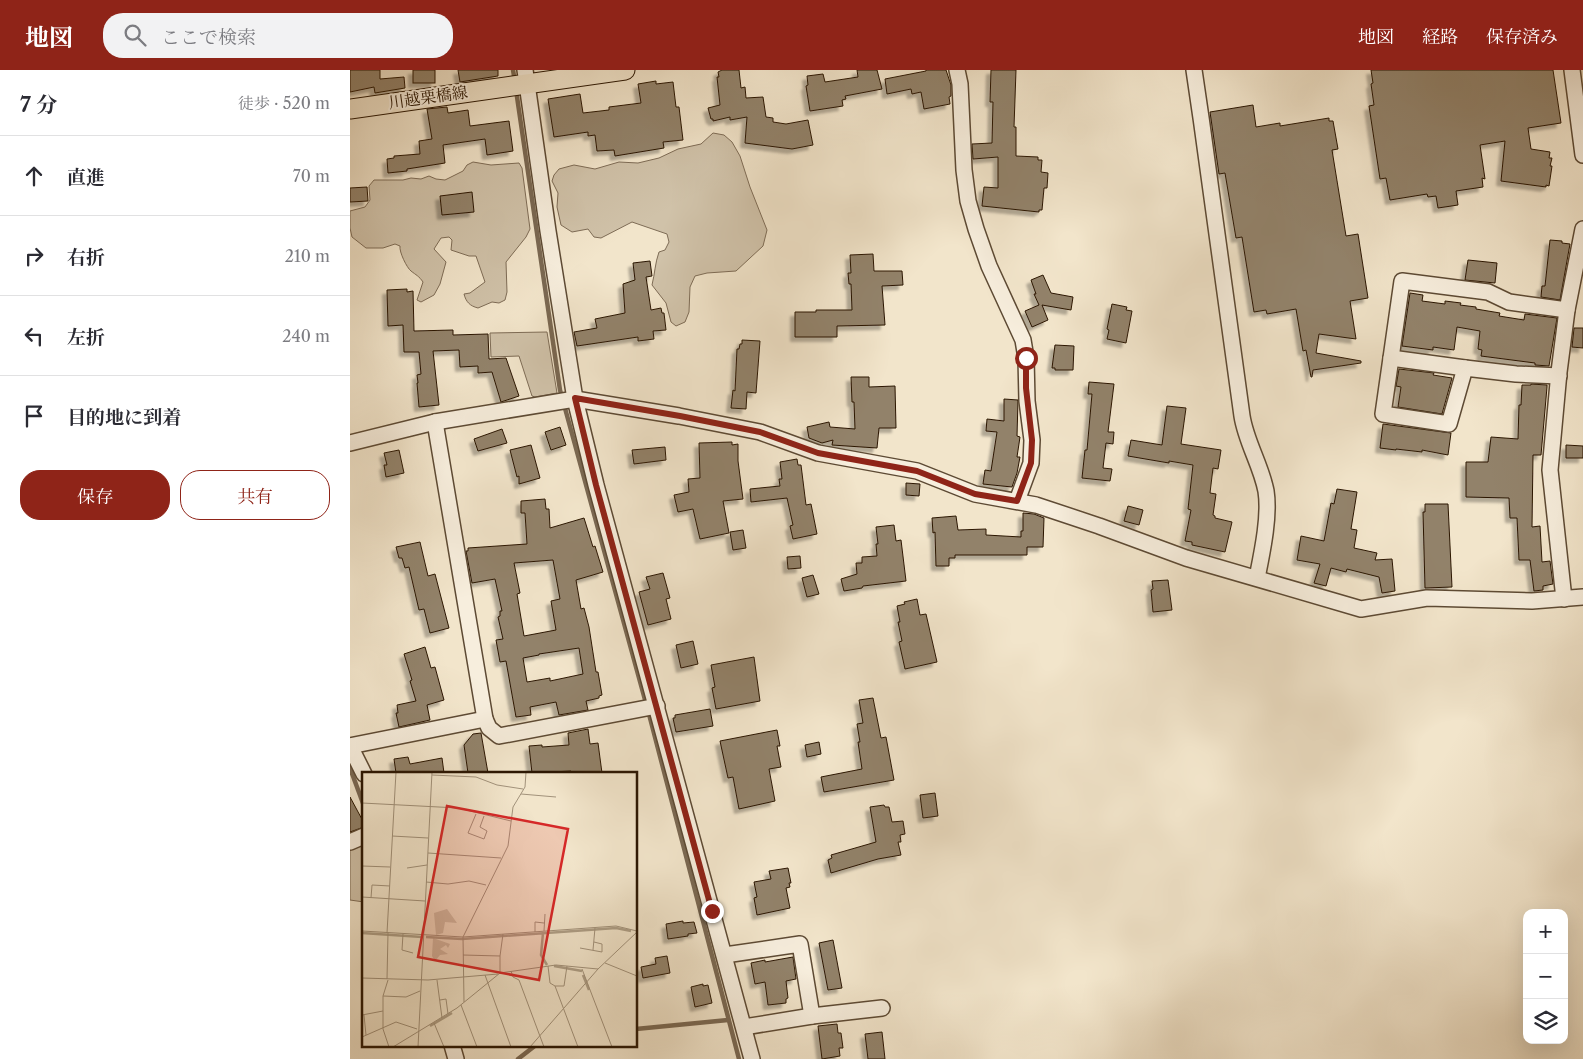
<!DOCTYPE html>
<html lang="ja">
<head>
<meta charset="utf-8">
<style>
	:root { --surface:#fff; --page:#f2f2f3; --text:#2b2b33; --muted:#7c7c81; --line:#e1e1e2; --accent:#8f2418 }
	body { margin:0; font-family:"Libre Caslon Text","Noto Serif JP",serif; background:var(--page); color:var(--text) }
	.controls { position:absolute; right:15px; bottom:15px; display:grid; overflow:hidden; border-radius:10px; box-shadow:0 5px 20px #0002 }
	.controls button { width:45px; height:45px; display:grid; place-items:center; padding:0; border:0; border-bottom:1px solid var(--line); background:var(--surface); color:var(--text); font:25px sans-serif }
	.stop { position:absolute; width:15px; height:15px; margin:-11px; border:4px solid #8f2418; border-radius:50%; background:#fff }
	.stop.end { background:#8f2418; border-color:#fff; box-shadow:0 1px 5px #0008 }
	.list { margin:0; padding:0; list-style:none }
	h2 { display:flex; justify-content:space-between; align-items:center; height:65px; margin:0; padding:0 20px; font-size:21px }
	h2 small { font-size:16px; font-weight:400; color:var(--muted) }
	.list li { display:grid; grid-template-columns:32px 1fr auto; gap:15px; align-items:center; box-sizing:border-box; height:80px; padding:0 20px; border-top:1px solid var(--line) }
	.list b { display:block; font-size:19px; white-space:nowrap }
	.list em { font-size:16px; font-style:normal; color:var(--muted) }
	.actions { display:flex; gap:10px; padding:15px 20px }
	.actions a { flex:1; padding:11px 0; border:1px solid var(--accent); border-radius:20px; text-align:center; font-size:18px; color:var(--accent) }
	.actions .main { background:var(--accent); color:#fff }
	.icon { flex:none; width:28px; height:28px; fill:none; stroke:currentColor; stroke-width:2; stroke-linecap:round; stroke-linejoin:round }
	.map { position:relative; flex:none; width:1233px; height:989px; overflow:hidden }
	header { display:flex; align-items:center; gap:30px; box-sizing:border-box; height:70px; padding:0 25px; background:var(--accent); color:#fff }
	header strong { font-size:24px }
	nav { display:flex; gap:28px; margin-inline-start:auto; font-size:18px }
	.search { width:350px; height:45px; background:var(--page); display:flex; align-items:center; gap:12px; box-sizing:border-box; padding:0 18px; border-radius:20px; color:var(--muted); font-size:19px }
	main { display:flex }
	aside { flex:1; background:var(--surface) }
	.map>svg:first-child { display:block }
	.green { fill:#d0c2a9; stroke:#7e6c56 }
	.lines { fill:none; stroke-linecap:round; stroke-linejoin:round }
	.stream { stroke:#7a6852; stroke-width:4.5 }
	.building { fill:#92826b; stroke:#2b1602; fill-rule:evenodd; filter:url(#shadow) }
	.minor-casing { stroke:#5d4a34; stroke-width:18 }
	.major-casing { stroke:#2b1602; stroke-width:21 }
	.minor { stroke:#f7eedd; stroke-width:15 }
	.major { stroke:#f2e5cb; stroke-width:19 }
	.route { stroke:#8f2418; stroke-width:6 }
	.labels { text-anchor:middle; stroke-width:4; stroke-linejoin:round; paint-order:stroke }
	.street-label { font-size:16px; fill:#2b1602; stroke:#f7eedd }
	.inset-river { fill:none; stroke:#ae9f87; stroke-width:2.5 }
	.inset-road { fill:none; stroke:#a2927b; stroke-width:1 }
	.view { fill:#d62828; fill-opacity:0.15; stroke:#d62828; stroke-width:2.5 }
	.inset-edge { fill:none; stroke:#2b1602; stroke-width:2.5 }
</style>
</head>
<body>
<header>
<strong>地図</strong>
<div class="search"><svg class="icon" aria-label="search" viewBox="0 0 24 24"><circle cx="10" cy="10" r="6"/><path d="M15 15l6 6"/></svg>ここで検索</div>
<nav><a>地図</a><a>経路</a><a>保存済み</a></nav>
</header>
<main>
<aside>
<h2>7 分<small>徒歩 · 520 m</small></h2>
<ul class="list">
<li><svg class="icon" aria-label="ahead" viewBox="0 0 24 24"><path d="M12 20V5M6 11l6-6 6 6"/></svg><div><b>直進</b></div><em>70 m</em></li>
<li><svg class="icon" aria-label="right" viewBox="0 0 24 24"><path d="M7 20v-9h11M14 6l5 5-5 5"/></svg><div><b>右折</b></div><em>210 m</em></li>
<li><svg class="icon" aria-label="left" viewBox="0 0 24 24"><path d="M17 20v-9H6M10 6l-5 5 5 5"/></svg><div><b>左折</b></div><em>240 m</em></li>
<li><svg class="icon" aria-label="arrive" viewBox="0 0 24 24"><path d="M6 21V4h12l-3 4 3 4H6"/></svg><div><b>目的地に到着</b></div></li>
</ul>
<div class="actions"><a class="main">保存</a><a>共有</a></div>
</aside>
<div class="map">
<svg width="1233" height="989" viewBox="0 0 1233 989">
	<defs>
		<filter id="shadow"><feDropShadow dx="-4.5" dy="4.5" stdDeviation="1" flood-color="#0004"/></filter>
	</defs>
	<rect width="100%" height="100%" fill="#f2e5cb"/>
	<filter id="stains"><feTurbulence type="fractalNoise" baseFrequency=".004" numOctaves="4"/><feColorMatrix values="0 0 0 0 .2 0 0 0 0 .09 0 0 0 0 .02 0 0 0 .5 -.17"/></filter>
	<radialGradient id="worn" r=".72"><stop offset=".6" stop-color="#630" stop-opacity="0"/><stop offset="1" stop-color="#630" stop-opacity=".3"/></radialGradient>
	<g class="green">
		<path d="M363,63L374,65L382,72L390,86L400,117L417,160L413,176L386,201L357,203L345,206L340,217L339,242L335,252L326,256L321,252L316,233L302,215C305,203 305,193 309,182L315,180L319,172L317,164L282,152L251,168L244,167L238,159L222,162L211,155L207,137L208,123L202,111L204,105L209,99L224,95L245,99L269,92L288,93L309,88L328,79L351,74Z"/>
		<path d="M123,92L141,95L169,93L172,98L180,159L176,167L156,192L157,222L155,230L149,233L142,232L128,238C120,236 116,232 114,224L120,223L135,212L126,186H119L101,180L102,170L99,167L91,168L84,179L96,192L90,214L84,225L71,232L67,230L73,212C69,206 66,205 61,201C57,198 49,182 50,176L45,174L33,178H16L2,167L0,158V141L15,137L20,130L19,116L24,110H53L61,108L71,109L79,106L86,109L95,110L113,101L117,95Z"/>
		<polygon points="197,262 207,323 185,327 182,326 169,286 141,287 140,263"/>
		<polygon points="14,770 14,832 0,830 0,778"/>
	</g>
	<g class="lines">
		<g class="stream">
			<polyline points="163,0 165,12"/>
			<polyline points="166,20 210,320 300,648 389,989"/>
			<polyline points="0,698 14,736"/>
			<polyline points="286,959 378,950"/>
			<polyline points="168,989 186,975"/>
		</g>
	</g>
	<g class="building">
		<polygon points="0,0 30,0 30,9 54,7 55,18 25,23 24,17 0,22"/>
		<rect x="63" y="0" width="22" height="13"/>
		<polygon points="108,0 148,0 148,6 110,12"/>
		<polygon points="372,0 389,0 391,18 395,17 396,28 413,27 416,47 423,48 423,52 436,54 458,50 463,75 442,79 395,73 397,47 380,50 380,47 363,51 363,49 361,49 358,38 370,35 367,7 369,7 368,2"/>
		<polygon points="507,0 527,0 532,19 495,26 496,29 492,30 493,36 460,41 456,16 458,15 457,6 473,4 475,12 508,7"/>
		<polygon points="576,0 596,0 601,15 601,26 599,27 600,34 574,39 571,22 562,24 561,19 537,24 535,9 576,1"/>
		<polygon points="641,0 666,0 664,57 666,57 666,86 688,87 688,90 692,90 691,102 698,103 697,118 694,118 692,140 689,140 689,142 632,136 634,117 648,118 648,87 623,89 622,74 642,73 643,32 640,32"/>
		<polygon points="1021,0 1203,0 1211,53 1178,58 1181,79 1200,82 1199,88 1202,88 1200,96 1202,96 1199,116 1196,115 1196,117 1151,111 1155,71 1130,75 1135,109 1132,108 1133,117 1106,121 1108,135 1088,138 1086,126 1078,127 1077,124 1040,130 1036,108 1030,109 1019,36 1024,35 1021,14 1023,13"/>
		<polygon points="306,11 306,14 323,12 326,37 329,37 333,70 313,72 314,78 265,86 264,80 247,81 245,65 238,66 238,62 204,67 198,29 230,24 233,43 259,40 259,37 291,33 288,14"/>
		<polygon points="903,35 906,57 930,53 930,56 979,48 979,51 983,51 988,79 982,80 996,166 1008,164 1018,228 1000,231 1006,269 969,264 966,283 1011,291 1011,293 963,300 962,307 961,307 956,280 953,281 946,239 917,244 916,240 904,242 892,167 886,168 875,103 869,104 860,42"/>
		<polygon points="97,37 98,43 118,40 120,56 159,51 163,81 137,85 135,69 93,75 95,93 57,99 57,101 38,103 37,89 44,88 44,86 70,84 69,71 82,69 77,39"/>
		<polygon points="17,117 18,131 0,132 0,118"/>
		<polygon points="122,122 124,142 92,145 90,126"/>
		<polygon points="1200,170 1212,171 1212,173 1220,174 1210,230 1191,227 1192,216 1195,216"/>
		<polygon points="523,184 524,201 552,201 553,215 532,216 535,255 487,256 487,267 445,267 445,242 466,242 466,240 502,240 501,214 499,214 498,203 501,203 500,185"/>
		<polygon points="1118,190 1147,193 1145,213 1115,210"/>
		<polygon points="300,191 302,206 296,207 301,240 311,238 312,243 314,243 316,260 303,261 304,269 288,271 288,267 227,276 224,262 247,258 245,249 275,243 273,214 285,210 283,193"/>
		<polygon points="693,205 701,223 723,227 721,240 692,235 698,250 682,257 675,241 689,235 684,224 686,224 681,210"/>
		<polygon points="57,219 57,222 63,221 64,261 103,260 103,265 138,264 139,289 156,288 169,326 151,332 142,302 128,303 128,296 110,297 109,280 83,281 89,335 69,337 67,313 68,313 67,305 71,304 69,282 54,282 53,255 38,256 37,220"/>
		<polygon points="1060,223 1073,225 1072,231 1095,234 1095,231 1111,233 1110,235 1126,237 1126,239 1150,243 1149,246 1174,250 1175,244 1207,248 1199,296 1185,295 1185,293 1131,286 1132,280 1128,279 1130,261 1107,257 1104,280 1083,277 1083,280 1052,276"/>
		<polygon points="762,234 777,237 776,240 782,241 776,273 757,269 759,260 757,259"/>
		<polygon points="1224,258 1233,258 1233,278 1222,277"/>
		<polygon points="392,270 410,271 406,323 397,322 396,339 381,338 383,320 385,321 387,279 389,279 390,274 392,274"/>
		<polygon points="705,275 724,276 723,300 705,300 705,298 702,298"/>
		<polygon points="1049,299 1084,303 1083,305 1102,308 1092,344 1048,337 1051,317 1046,316"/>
		<polygon points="501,307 519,307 519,317 545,316 546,358 529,358 527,378 482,375 483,370 472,373 459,368 457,357 479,352 480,357 505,359 504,332 502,332"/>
		<polygon points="739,312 764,314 758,362 764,362 763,374 756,373 753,398 762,399 760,411 732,408 735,380 737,380 742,324 738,324"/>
		<polygon points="1181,314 1197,315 1197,317 1191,385 1183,385 1182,457 1190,456 1192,492 1200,491 1203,514 1193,516 1193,520 1184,521 1180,490 1169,490 1167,448 1160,448 1159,428 1116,427 1116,392 1138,392 1141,367 1168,369 1169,335 1171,335 1172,315 1181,315"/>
		<polygon points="654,329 668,330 667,366 670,367 667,387 670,387 667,403 662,417 633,414 635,400 641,401 647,362 636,361 637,349 654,351"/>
		<polygon points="817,336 836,338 831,374 871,380 868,399 863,398 860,423 866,424 863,445 865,446 865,448 882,452 875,482 842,475 842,472 835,471 841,440 838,439 843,395 819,391 819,393 778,386 781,370 812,375"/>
		<polygon points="1033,354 1101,363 1098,385 1072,380 1072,382 1046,379 1046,380 1030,378"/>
		<polygon points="210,357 216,375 201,380 195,362"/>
		<polygon points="152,359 157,373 128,381 124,369"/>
		<polygon points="382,372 382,375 388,374 388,391 393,429 373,431 379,463 350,469 343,439 328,442 324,425 339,422 338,409 350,408 349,373"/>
		<polygon points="181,375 190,408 169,414 169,406 167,407 160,380"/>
		<polygon points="1216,375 1233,376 1233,388 1216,388"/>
		<polygon points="315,377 316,390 284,394 282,380"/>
		<polygon points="49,380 54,403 36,407 34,395 37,395 34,383"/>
		<polygon points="447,389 448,395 451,395 456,435 461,434 467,464 443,469 440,456 443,455 437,428 401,432 400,419 430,416 429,409 432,409 430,392"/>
		<polygon points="556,413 570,414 569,426 556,425"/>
		<polygon points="987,419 1007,422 1001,459 1007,460 1004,478 1027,483 1025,490 1042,489 1045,521 1032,523 1029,507 997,499 996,502 981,498 976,516 964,513 970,494 947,490 951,466 974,471 981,433 984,434"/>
		<path d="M195,429L196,439H199L200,458L234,448L243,477L245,476L253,502L226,510L231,539L234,538L239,557L246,602H248L252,625L249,626V628L236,631L238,640L209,645L206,632L180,637L181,645L166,647L156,591L150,592L146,570L153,569L148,547L150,546V541H152L145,509L122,513L116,481H118V478L177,474L175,443H171V431ZM203,490L210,529L201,531L206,560L174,566L167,524L170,523L164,493ZM229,578L233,604L200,611V608L177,612L173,588L189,585V584Z"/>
		<polygon points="1075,434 1098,434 1102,517 1075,518 1073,442 1075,442"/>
		<polygon points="778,436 793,440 789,455 774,451"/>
		<polygon points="673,443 684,444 694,448 693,477 677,477 677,485 605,485 605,488 599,488 599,496 586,496 585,462 583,463 582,448 606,446 608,460 636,459 636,465 671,467 671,461 673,461"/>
		<polygon points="544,455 546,471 551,470 556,511 513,516 512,518 494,521 491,509 507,504 506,493 512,493 512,487 527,486 526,474 528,474 526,457"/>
		<polygon points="393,460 396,478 383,480 380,462"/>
		<polygon points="70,472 78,506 85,504 99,558 80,563 74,539 69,540 59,497 55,498 52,488 49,488 46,477"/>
		<polygon points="450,486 451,498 438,499 437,487"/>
		<polygon points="313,503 320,528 316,529 321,549 298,555 289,522 300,519 296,507"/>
		<polygon points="463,505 469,524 457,527 452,508"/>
		<polygon points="818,510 822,540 803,542 801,520 803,519 802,511"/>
		<polygon points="567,529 570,545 576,544 587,592 555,599 549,572 552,571 548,552 550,552 547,536 555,534 554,532"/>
		<polygon points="343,571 348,594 331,598 326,575"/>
		<polygon points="75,577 81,598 85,597 94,630 77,635 80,650 49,657 46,643 48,643 47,635 66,631 60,611 62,610 54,584"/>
		<polygon points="404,587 410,631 366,639 362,618 365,617 361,595"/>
		<polygon points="523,628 531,668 536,667 544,710 474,722 471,707 512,699 508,672 510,672 507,654 513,653 509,630"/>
		<polygon points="360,639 363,656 326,662 323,648 325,648 325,645"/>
		<polygon points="238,659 240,674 248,673 252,703 221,703 221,701 182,703 179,676 192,675 192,677 219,675 218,663"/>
		<polygon points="427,660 430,676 427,676 431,697 419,699 425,731 389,739 383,707 378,708 370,671"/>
		<polygon points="131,663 138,703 118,703 114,675 123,664"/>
		<polygon points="469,672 471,684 457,687 455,675"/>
		<polygon points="58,687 60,694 92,688 94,703 46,703 44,689"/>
		<polygon points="585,723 588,746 573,748 570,725"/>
		<polygon points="0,727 14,753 14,757 0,762"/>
		<polygon points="534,735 535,737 539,737 542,752 553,751 555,764 550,765 551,772 548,772 551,785 528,789 481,803 478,790 482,788 481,785 526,772 520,737"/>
		<polygon points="438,798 441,813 439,813 440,817 436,818 440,838 407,845 404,828 407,827 404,812 421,809 419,801"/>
		<polygon points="333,851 333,853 344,852 347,863 338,864 338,866 318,869 316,854"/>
		<polygon points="483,870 492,918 478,920 469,873"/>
		<polygon points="317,886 320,903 293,908 291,897 306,894 305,888"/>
		<polygon points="443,887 446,909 436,911 438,928 436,929 436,933 418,935 415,912 405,914 401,893 415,890 415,892"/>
		<polygon points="353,914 353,916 358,915 362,933 345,937 341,917"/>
		<polygon points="487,954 488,963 491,963 493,978 489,978 490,986 472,989 468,956"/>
		<polygon points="532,962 535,989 518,989 515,964"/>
	</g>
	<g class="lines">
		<g class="minor-casing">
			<g id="minor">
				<polyline points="175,0 198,161 225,329 246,415 402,989"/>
				<polyline points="607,0 610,14 614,100 618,131 626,159 639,196 673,270 676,288 677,331 682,370 681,393 667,431"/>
				<path d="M844,0C861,115 877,230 892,346C896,372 911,395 916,421C920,446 912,483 907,508"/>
				<polyline points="1222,0 1233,85"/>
				<polyline points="1041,288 1115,298"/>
				<polyline points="1209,306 1166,304 1115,298 1099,354 1033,344 1052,211 1138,222 1159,232 1217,240"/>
				<polyline points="0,373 85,352 225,329 329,346 410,362 468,383 567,401 625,424 686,435 749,456 836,488 1011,539 1077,528 1182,531 1233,527"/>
				<polyline points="1214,529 1200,400 1209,302 1217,240 1233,159"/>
				<polyline points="135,649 139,658 149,666 307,636"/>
				<polyline points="0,676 135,649 85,352"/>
				<polyline points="0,676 14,704"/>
				<polyline points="0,772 14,766"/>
				<polyline points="375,885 450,874 462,946"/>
				<polyline points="394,957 462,946 532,938"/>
				<polyline points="102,975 106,989"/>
			</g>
		</g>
		<g class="major-casing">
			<polyline id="major" points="0,39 275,0"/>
		</g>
		<use href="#minor" class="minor"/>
		<use href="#major" class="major"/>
	</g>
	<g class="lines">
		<polyline class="route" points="362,841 246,415 225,328 330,346 410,362 468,383 567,401 625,424 667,431 681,393 682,370 676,318 676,288"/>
	</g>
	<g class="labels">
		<g class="street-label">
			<text transform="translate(78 27) rotate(-8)" y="6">川越栗橋線</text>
		</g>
	</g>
	<g transform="translate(12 702)">
		<rect width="275" height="275" fill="#f2e5cb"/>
		<path d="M85,137L95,151L83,150L81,161L74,163L72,141ZM71,166L88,172L86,176L84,173L78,177L86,182L78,183L73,189L70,184Z" fill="#d0c2a9"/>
		<path class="inset-river" d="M0,161L60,165M181,161L179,183L185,193M64,165L100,167L254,156L269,159M192,194L220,199M221,203L227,218M68,254L90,241"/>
		<path class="inset-road" d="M70,3L114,5L135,13L161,17M159,22L194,25M0,31L96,36L149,49M114,42L106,61L122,67L125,59L118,55L122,44M30,64L66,66M66,81L139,86M0,94L28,95M45,96L65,93M64,110L86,112L107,109L124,113M0,125L63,129M9,126L10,113L28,114M0,159L101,165L254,154L275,159M182,159L183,142M173,160V150L182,151M25,161L34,0M41,162L40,178L51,181M218,176L240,180V172L232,170M231,178L233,156M101,183L138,184V201M138,184L141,162M243,191L275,204M186,194L188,211L193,214L216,275M220,197L250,275M149,199L151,205L157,208L182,275M123,203L149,275M0,206L66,208L136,202M25,207L26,161M26,208L21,224V257L27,275M75,208L80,246M193,214H202L205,194M21,224L44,225L58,219M78,228L84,227L86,242M102,230L101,165L146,74L151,35L163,15L164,0M99,233L115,275M0,243L21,239M2,243L4,263M72,251L82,275M0,265L34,250L55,257M31,275L95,236L138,201L194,193L236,197M56,275L70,0M168,275L236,197L275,160"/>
		<path class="view" d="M85,34L206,57L177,208L56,185Z"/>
		<rect width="275" height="275" class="inset-edge"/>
	</g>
	<rect width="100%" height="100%" filter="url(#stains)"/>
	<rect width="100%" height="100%" fill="url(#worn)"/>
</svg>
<div class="controls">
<button>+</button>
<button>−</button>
<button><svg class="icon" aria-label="layers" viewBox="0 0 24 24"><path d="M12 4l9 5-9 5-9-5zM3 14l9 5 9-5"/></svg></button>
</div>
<div class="stop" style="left:676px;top:288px"></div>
<div class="stop end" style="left:362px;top:841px"></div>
</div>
</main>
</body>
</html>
